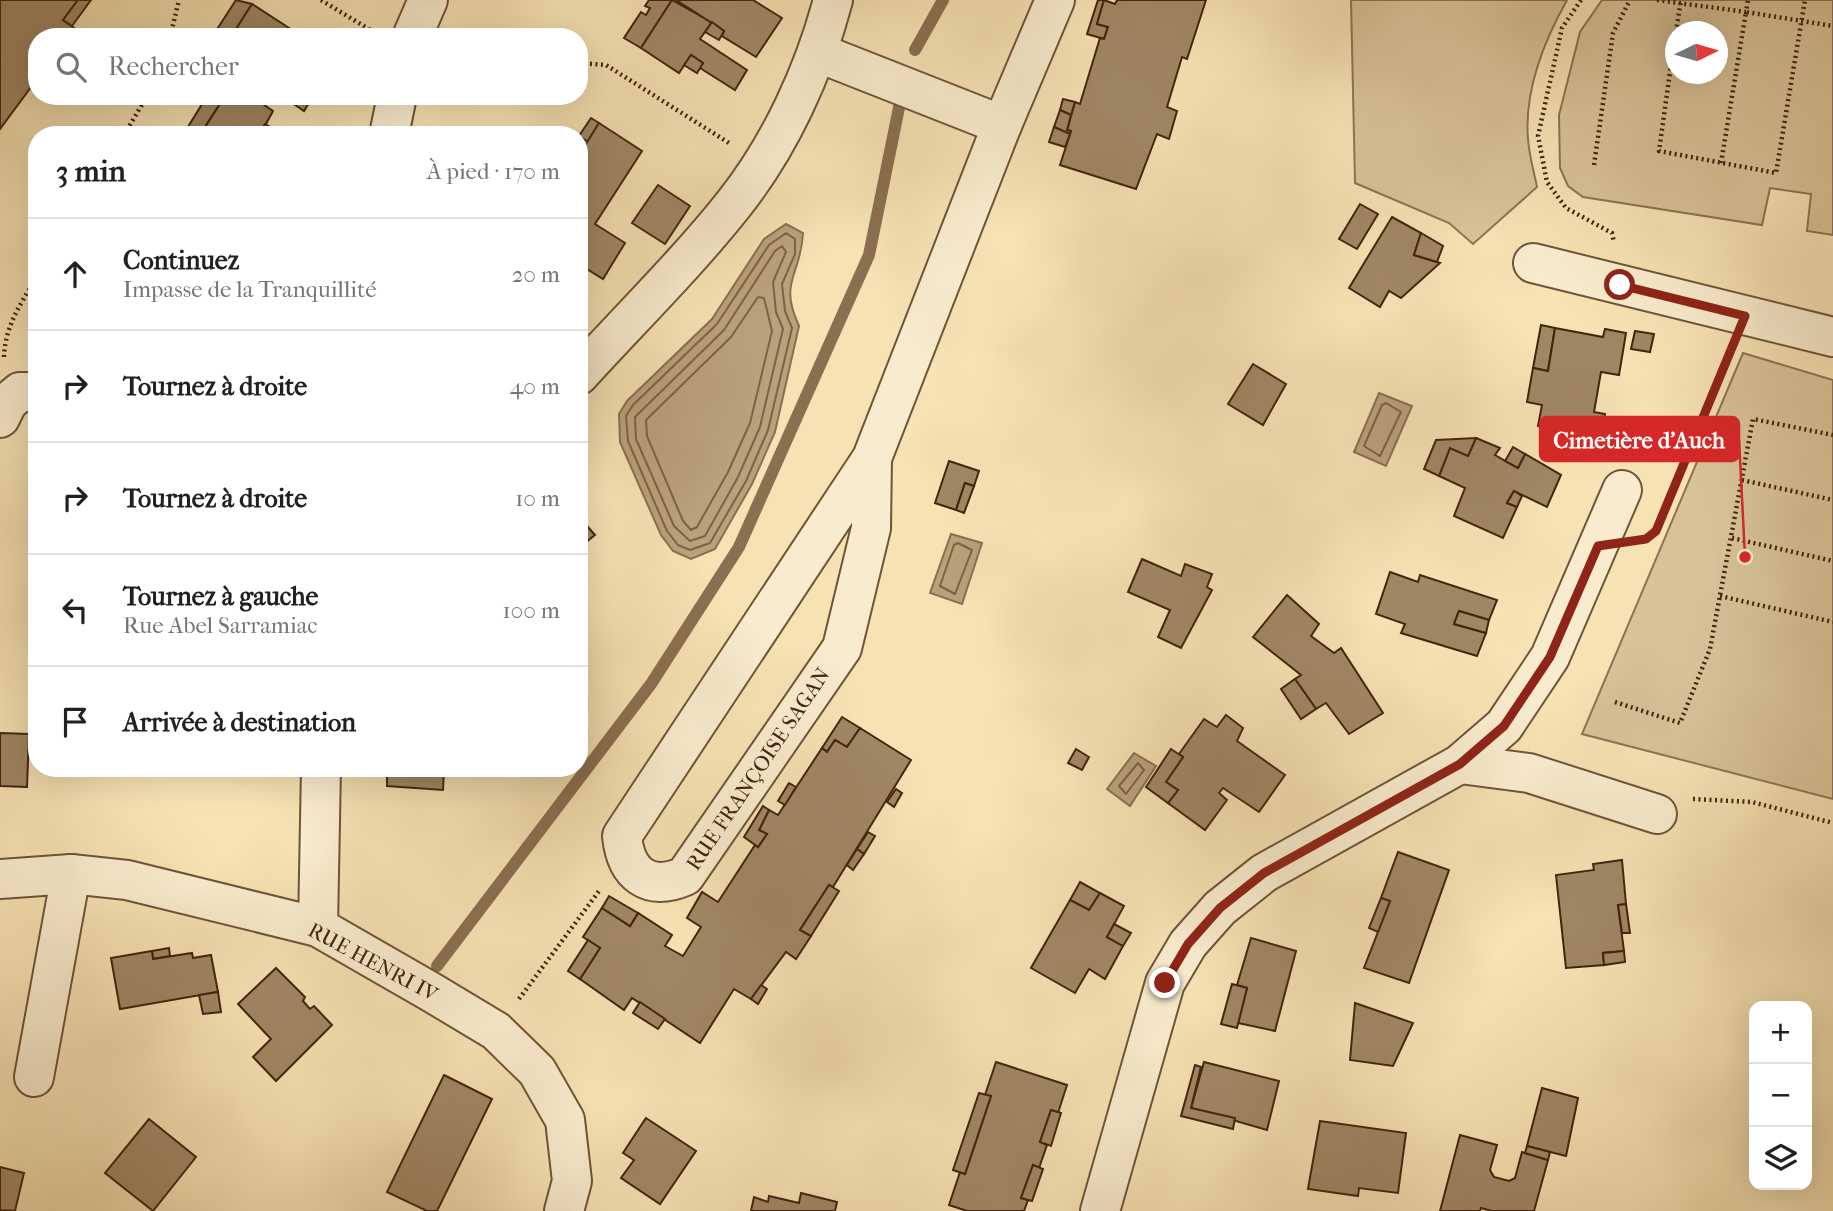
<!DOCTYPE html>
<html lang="fr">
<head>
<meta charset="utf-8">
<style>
	:root { --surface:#fff; --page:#f6f6f6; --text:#202124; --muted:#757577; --line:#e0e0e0 }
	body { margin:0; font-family:"IM FELL French Canon",serif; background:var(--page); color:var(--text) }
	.controls { position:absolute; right:21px; bottom:21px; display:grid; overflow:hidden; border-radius:14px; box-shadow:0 7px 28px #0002 }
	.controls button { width:63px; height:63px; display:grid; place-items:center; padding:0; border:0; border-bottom:2px solid var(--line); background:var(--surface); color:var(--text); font:35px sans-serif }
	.compass { position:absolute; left:1665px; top:21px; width:63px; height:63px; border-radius:50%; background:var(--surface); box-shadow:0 7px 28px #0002; rotate:85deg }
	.stop { position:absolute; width:21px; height:21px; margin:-16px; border:5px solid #8f2418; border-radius:50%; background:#fff }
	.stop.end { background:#8f2418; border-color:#fff; box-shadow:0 2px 7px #0008 }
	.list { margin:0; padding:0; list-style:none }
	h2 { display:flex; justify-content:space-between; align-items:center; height:91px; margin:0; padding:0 28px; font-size:30px }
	h2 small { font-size:23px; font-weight:400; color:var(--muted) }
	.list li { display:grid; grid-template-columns:46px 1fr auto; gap:21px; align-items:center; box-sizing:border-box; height:112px; padding:0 28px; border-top:2px solid var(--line) }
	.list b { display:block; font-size:26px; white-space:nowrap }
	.list p { margin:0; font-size:23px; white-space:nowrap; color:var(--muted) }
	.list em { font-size:23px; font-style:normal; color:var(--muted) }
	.icon { flex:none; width:38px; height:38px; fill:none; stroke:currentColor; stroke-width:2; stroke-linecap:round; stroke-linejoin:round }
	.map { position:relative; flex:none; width:1833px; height:1211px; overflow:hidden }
	.search { position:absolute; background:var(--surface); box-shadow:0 7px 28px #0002; left:28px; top:28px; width:560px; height:77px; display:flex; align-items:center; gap:18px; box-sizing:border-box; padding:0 24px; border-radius:28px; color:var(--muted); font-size:26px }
	.panel { position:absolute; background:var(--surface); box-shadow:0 7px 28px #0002; left:28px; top:126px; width:560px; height:651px; border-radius:28px }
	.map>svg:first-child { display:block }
	.green { fill:#d8c297; stroke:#8e7353; stroke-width:2; fill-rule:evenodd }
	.water { fill:#b9a17b; stroke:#8a6f50; stroke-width:2 }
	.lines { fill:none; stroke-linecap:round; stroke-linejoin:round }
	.shore { stroke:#7e6245; stroke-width:2 }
	.stream { stroke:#8a6f50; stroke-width:12 }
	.building { fill:#a08764; stroke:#43240f; stroke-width:2 }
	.minor-casing { stroke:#705438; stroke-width:42 }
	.path { stroke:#43240f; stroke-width:4.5; stroke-dasharray:2 3.5; stroke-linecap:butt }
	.minor { stroke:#f9ecce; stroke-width:38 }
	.route { stroke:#8f2418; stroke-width:9 }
	.labels { text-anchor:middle; stroke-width:5; stroke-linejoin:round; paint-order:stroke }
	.street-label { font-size:21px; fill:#43240f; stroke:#f9ecce }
	.leader { fill:none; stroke:#d62828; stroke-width:2.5 }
	.callout-dot { fill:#d62828; stroke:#f9ecce; stroke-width:2.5 }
	.callout { fill:#d62828; stroke:#d62828; stroke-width:2.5 }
	.callout-label { font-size:23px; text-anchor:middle; font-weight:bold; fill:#fff }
</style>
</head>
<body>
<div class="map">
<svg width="1833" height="1211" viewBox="0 0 1833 1211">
	<rect width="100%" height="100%" fill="#f6e2b3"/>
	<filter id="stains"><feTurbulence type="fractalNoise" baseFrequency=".00286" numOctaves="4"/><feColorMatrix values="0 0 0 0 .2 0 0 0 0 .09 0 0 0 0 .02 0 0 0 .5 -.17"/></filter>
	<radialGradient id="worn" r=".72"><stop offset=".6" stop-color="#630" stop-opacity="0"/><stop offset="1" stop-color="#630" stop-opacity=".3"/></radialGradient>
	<g class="green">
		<path d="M1351,0H1567C1544,41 1524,91 1528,139C1529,155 1534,172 1537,187L1473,244L1449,223L1355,183Z"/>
		<path d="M1602,0H1833V235L1807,231L1811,194L1770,188L1762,225L1583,197L1568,186L1560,168L1559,115L1580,32ZM1675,32H1717V74H1675Z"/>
		<polygon points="1743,353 1833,380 1833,799 1582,734"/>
	</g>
	<g class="water">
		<path d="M786,224L803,233C801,276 778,281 799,326L775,432L752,484L715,549L691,559L673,551L661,535L620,442L619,414L627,401L712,319L764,239Z"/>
		<polygon points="1379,393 1412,406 1386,466 1354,452"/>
		<polygon points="951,534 982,543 962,604 930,593"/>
		<polygon points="1134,753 1156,766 1130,806 1107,789"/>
	</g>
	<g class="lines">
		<g class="shore">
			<polygon points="786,233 795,239 795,254 782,284 785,311 792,328 768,430 746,481 710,543 690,550 678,545 667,531 628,441 626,416 633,405 717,324 769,245"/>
			<polygon points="782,246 786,252 773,282 776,312 783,329 760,427 738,477 705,536 690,541 674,526 636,439 635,417 724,330 775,251"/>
			<polygon points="758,297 764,298 772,331 750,423 728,472 697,527 691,530 683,521 647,436 646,420 731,337"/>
			<polygon points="1386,403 1401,412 1380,456 1364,446 1382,405"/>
			<polygon points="958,543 972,550 955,594 940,586 954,545"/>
			<polygon points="1138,763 1144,770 1126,794 1119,786"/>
		</g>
		<g class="stream">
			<polyline points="915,50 943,0"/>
			<polyline points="437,966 651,684 739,547 869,255 902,93"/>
		</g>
	</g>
	<g class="building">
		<polygon points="0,0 78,0 63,20 74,28 68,37 37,37 37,79 0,129"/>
		<polygon points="78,0 91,0 72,26 63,20"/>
		<polygon points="236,0 252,4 231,37 212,37"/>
		<polygon points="649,0 672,0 641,48 624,38 641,12 646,15 650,8 645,6"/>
		<polygon points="672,0 712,22 700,39 747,70 735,90 700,68 703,63 691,55 679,73 641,48"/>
		<polygon points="676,0 753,0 782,18 756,57 722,36 724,31"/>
		<polygon points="1098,0 1104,0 1097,24 1108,27 1104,39 1087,34"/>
		<polygon points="1104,0 1115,4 1117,0 1206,0 1187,59 1182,57 1167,107 1177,111 1169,139 1157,134 1136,189 1060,165 1071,131 1067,130 1075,102 1080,104 1100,38 1104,39 1108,27 1097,24"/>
		<polygon points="252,4 289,28 283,37 231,37"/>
		<polygon points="712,22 724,31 719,40 705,32"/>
		<polygon points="691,55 703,63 697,73 684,65"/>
		<polygon points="207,96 225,96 200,135 183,135"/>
		<polygon points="225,96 251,96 273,111 260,135 200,135"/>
		<polygon points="282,96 313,96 304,111"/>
		<polygon points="1063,99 1075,102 1071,115 1060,110"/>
		<polygon points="1060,110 1071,115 1067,130 1071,131 1070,134 1054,127"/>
		<polygon points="591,118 599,123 588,142 579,136"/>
		<polygon points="599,123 642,151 595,224 625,243 603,279 579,264 579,155"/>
		<polygon points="265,124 277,131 275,135 258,134"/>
		<polygon points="1054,127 1070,134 1065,147 1049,142"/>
		<polygon points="658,185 690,206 665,244 632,223"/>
		<polygon points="1360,204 1378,214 1357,249 1339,239"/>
		<polygon points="1392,217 1421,233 1414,255 1440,263 1401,298 1389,291 1380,307 1349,288"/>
		<polygon points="1421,233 1443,246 1437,262 1414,255"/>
		<polygon points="1541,325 1555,328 1548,371 1533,368"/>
		<polygon points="1555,328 1603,337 1605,329 1626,333 1619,375 1601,372 1594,412 1605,414 1601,436 1538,426 1542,405 1527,402 1533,368 1548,371"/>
		<polygon points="1635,331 1654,334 1650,352 1631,349"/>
		<polygon points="1253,364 1286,384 1263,425 1228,404"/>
		<polygon points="1476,438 1500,448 1495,455 1518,468 1525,454 1561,475 1547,507 1514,491 1507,503 1517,507 1503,538 1454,516 1465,488 1439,476 1450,448 1468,456"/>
		<polygon points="1476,438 1468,456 1450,448 1439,476 1424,469 1436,440"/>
		<polygon points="1513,447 1525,454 1518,468 1505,461"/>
		<polygon points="949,461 979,471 974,486 965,483 956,510 935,503"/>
		<polygon points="965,483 974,486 964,513 956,510"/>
		<polygon points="1514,491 1522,496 1517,507 1507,503"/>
		<polygon points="579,517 595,535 579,548"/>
		<polygon points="1142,559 1181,576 1185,564 1212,574 1207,587 1212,590 1181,648 1158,637 1170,610 1128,592"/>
		<polygon points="1390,572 1418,582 1420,575 1497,600 1489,620 1459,611 1454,624 1486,633 1477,656 1401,633 1405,624 1376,614"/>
		<polygon points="1287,595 1319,624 1311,636 1334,653 1341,648 1383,713 1349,734 1326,703 1316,709 1295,679 1301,675 1253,637"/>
		<polygon points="1459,611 1489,620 1486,633 1454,624"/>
		<polygon points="1295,679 1316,709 1301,719 1281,689"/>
		<polygon points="1226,715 1243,728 1237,741 1285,775 1259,812 1223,788 1219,793 1227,800 1205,830 1168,803 1178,790 1166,782 1183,757 1179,754 1204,719 1217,727"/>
		<polygon points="842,717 860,728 847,747 835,740 827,752 822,748"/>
		<polygon points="860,728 911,760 833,887 829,885 800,930 811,936 796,959 786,952 751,999 734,989 700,1043 632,998 624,1010 580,979 600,948 583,937 602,908 630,926 638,913 672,935 665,946 683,956 701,927 687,918 702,892 718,902 755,845 758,847 767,834 759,830 769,810 778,815 822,748 827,752 835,740 847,747"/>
		<polygon points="0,733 29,734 27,787 0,786"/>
		<polygon points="1076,749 1089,757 1082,770 1068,763"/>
		<polygon points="1171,749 1183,757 1166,782 1178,790 1168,803 1146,787"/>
		<polygon points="387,768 444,768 443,790 387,786"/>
		<polygon points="789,783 796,787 785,805 778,801"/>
		<polygon points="896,789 902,793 894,807 887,802"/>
		<polygon points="763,806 769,810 759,830 767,834 758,847 744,837"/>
		<polygon points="868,832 875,836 864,854 857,849"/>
		<polygon points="857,849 864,854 853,870 847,865"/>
		<polygon points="1398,852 1449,870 1409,983 1364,968 1390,901 1381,898"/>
		<polygon points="1622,860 1626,904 1618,905 1624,951 1603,953 1604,965 1566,968 1556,875 1594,870 1593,864"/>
		<polygon points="1080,882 1100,893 1089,910 1070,900"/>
		<polygon points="829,885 839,891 811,936 800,930"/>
		<polygon points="1100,893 1124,906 1107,937 1123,946 1105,979 1089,969 1075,993 1031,968 1070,900 1089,910"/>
		<polygon points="609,896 638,913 630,926 602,908"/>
		<polygon points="1381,898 1390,901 1378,932 1369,928"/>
		<polygon points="1626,904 1630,933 1622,933 1618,905"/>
		<polygon points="1114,924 1131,933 1123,946 1107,937"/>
		<polygon points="1251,938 1296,951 1275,1031 1238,1023 1247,988 1237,985"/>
		<polygon points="588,940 600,948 580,979 568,971"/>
		<polygon points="169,948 170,956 153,959 152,951"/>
		<polygon points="152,951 153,959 192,953 193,958 211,955 218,992 120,1009 111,958"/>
		<polygon points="1624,951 1625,962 1604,965 1603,953"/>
		<polygon points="276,968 305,997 303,1001 310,1009 314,1006 332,1025 276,1081 253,1057 271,1039 238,1004"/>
		<polygon points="1232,984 1247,988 1237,1028 1221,1024"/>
		<polygon points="761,985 767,989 758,1004 751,999"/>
		<polygon points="218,992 221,1012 203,1014 199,995"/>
		<polygon points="640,1002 665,1019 658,1029 633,1013"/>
		<polygon points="1355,1003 1413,1023 1393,1066 1350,1060"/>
		<polygon points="996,1062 1067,1085 1058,1113 1051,1110 1040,1142 1047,1145 1039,1168 1033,1165 1021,1198 1028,1200 1024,1211 967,1211 949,1205 960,1172 965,1174 991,1096 985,1095"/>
		<polygon points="1204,1062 1279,1081 1267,1130 1191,1108"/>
		<polygon points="1195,1065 1201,1067 1191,1108 1235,1118 1233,1129 1181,1116"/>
		<polygon points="444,1075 492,1099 437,1211 427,1211 387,1192"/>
		<polygon points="1542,1088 1578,1098 1566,1156 1527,1146"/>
		<polygon points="979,1093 991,1096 965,1174 953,1170"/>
		<polygon points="1051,1110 1061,1113 1051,1146 1040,1142"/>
		<polygon points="646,1118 696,1151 660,1204 621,1178 634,1160 623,1153"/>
		<polygon points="149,1119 196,1157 153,1211 105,1173"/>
		<polygon points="1320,1121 1406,1133 1398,1193 1359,1188 1358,1196 1308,1189"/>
		<polygon points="1460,1135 1497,1145 1490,1170 1494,1177 1509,1181 1515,1178 1522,1152 1548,1160 1534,1211 1492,1211 1481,1208 1480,1211 1440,1211"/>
		<polygon points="1527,1146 1550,1152 1548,1160 1525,1153"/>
		<polygon points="1033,1165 1043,1169 1032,1201 1021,1198"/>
		<polygon points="0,1167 24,1173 15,1211 0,1210"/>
		<polygon points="801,1193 837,1202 835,1211 751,1211 754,1197 768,1202 769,1196 799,1203"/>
	</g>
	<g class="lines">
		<g class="minor-casing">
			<g id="minor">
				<polyline points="412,37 428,0"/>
				<polyline points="819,53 1002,125 1055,0"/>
				<polyline points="389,135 397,96"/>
				<polyline points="1533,263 1833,337"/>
				<path d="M579,375C630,319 686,264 733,205C780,146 814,72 833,0"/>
				<polyline points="0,418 8,402 20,392 37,392"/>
				<path d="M872,458L871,528L842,648L685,876C648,892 626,874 622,836L872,458L1002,125"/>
				<polyline points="1460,764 1529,773 1657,814"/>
				<polyline points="0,879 71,874 127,880 318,927 431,992 496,1031 537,1071 565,1120 572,1181 564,1211"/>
				<polyline points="318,927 321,768"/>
				<polyline points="34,1077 71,874"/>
				<polyline points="1100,1211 1165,983 1188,944 1220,908 1264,873 1460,764 1504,726 1550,657 1622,490"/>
			</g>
		</g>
		<g class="path">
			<polyline points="321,0 372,31"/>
			<polyline points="1581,0 1562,28 1538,136 1547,182 1566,208 1612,233 1614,242"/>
			<polyline points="1657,0 1746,12 1748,0"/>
			<polyline points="1676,32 1681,0"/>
			<polyline points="1675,36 1659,151 1776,173 1805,0"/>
			<polyline points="170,37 179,0"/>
			<polyline points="579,63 606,65 729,143"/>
			<polyline points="124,135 147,96"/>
			<polyline points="1721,163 1746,12 1833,26"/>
			<polyline points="1594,165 1613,33 1630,0"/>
			<path d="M4,357C5,326 21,303 37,277"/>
			<polyline points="1742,480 1833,500"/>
			<polyline points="1647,538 1656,531 1729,352"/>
			<polyline points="1732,538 1833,561"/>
			<polyline points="1720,596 1833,622"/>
			<polyline points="1615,702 1680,723 1710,649 1753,419 1833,435"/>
			<polyline points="1693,799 1752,802 1833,823"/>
			<polyline points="519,999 599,891"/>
		</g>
		<use href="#minor" class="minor"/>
	</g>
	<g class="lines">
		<polyline class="route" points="1165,983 1188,944 1220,908 1264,873 1460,764 1504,726 1550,657 1598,546 1646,539 1656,531 1745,316 1620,285"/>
	</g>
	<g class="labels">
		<g class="street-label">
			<text transform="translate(758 769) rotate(-56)" y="7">RUE FRANÇOISE SAGAN</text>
			<text transform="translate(373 962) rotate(28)" y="7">RUE HENRI IV</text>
		</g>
	</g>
	<path class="leader" d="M1745 557L1739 439"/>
	<circle class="callout-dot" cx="1745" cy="557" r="7"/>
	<rect class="callout" x="1540" y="417" width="199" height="44" rx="7"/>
	<g class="callout-label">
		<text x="1639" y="448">Cimetière d'Auch</text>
	</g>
	<rect width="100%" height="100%" filter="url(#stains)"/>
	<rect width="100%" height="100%" fill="url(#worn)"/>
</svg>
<div class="controls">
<button>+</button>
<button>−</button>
<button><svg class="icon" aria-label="layers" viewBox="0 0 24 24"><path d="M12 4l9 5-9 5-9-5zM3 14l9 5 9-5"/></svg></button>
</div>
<svg class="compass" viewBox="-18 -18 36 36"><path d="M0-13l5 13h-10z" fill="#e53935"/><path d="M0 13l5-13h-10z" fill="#757577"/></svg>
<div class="stop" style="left:1620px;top:285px"></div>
<div class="stop end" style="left:1165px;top:983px"></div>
<div class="search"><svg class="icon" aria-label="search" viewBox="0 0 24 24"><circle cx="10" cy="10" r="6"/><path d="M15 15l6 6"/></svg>Rechercher</div>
<section class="panel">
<h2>3 min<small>À pied · 170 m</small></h2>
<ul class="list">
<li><svg class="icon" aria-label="ahead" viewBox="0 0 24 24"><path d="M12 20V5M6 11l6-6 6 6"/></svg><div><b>Continuez</b><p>Impasse de la Tranquillité</p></div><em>20 m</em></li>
<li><svg class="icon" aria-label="right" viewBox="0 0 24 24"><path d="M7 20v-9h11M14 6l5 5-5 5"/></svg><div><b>Tournez à droite</b></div><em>40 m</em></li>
<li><svg class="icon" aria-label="right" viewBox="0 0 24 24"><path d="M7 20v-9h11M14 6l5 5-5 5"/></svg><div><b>Tournez à droite</b></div><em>10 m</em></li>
<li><svg class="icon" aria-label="left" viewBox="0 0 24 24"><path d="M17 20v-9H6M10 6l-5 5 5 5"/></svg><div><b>Tournez à gauche</b><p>Rue Abel Sarramiac</p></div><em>100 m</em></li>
<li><svg class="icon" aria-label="arrive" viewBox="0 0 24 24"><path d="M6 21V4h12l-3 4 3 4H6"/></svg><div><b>Arrivée à destination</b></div></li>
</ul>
</section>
</div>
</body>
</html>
